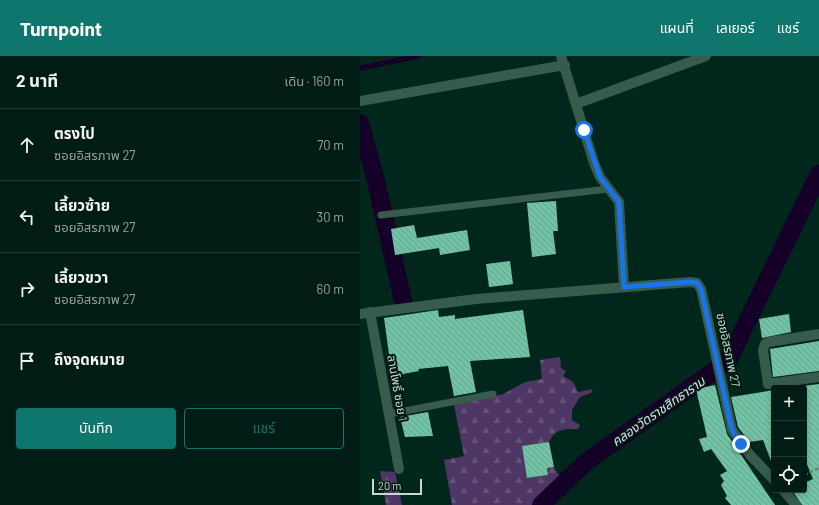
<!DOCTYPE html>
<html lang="th">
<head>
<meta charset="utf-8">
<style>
	:root { --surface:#011c14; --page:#0f2922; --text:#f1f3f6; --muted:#96a1a0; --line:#233a34; --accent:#0f766e }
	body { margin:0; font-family:Barlow,"Noto Sans Thai",sans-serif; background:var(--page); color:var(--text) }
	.controls { position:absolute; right:12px; bottom:12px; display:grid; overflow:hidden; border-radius:4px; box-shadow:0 2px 6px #0003 }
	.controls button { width:36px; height:36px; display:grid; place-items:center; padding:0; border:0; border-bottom:1px solid var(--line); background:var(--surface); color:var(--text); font:20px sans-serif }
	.scale { position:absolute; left:12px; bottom:10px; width:50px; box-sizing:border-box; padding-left:4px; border:2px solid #c6d9d1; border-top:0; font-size:11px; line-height:14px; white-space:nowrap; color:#c6d9d1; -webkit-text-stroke:3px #021b12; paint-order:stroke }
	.stop { position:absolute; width:12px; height:12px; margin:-9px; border:3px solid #1a73e8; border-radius:50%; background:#fff }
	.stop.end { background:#1a73e8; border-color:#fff; box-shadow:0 1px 4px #0008 }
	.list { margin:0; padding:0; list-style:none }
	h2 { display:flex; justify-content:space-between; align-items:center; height:52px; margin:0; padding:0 16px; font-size:17px }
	h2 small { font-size:13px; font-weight:400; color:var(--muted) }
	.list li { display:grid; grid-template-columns:26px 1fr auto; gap:12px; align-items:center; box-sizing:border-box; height:72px; padding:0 16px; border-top:1px solid var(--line) }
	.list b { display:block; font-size:15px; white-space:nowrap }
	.list p { margin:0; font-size:13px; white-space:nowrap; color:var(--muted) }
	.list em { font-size:13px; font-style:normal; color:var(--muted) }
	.actions { display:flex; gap:8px; padding:12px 16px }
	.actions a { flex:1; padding:9px 0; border:1px solid var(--accent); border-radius:4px; text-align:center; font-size:14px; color:var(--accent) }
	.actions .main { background:var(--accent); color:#fff }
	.icon { flex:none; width:22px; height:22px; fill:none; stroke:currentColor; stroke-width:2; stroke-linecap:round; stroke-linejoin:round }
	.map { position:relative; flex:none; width:459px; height:449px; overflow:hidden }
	header { display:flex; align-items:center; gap:24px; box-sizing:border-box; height:56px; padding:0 20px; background:var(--accent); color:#fff }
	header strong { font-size:19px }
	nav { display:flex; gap:22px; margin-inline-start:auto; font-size:14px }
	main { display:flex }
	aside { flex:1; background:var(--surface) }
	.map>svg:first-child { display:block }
	.forest { fill:url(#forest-firs) }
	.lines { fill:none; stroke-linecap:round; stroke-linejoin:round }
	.stream { stroke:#150027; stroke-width:5 }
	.canal { stroke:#150027; stroke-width:18 }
	.building { fill:url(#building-back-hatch) }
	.path { stroke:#6a867c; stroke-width:2.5; stroke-dasharray:4 2; stroke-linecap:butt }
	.service { stroke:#375b4d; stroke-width:7 }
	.minor { stroke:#375b4d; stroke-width:10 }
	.route { stroke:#1a73e8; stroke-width:5 }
	.labels { text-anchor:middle; stroke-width:4; stroke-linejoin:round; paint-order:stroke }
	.street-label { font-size:12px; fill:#c6d9d1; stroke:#021b12 }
	.water-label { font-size:13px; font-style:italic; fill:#e8d8f9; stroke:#021b12 }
</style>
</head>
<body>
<header>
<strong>Turnpoint</strong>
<nav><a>แผนที่</a><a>เลเยอร์</a><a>แชร์</a></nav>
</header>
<main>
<aside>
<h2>2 นาที<small>เดิน · 160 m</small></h2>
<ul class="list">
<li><svg class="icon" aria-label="ahead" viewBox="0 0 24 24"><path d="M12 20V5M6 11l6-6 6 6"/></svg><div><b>ตรงไป</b><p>ซอยอิสรภาพ 27</p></div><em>70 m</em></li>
<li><svg class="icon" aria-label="left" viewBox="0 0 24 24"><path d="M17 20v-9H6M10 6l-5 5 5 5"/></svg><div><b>เลี้ยวซ้าย</b><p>ซอยอิสรภาพ 27</p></div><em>30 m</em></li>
<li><svg class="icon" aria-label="right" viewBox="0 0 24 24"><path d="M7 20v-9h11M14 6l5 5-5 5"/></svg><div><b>เลี้ยวขวา</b><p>ซอยอิสรภาพ 27</p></div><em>60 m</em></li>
<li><svg class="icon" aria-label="arrive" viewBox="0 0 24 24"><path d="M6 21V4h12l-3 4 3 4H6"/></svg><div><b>ถึงจุดหมาย</b></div></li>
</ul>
<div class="actions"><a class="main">บันทึก</a><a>แชร์</a></div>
</aside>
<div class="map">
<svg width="459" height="449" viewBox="0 0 459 449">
	<defs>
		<pattern id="forest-firs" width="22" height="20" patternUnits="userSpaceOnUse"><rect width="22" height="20" fill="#4e3764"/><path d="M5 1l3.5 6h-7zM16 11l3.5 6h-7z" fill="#665379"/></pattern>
		<pattern id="building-back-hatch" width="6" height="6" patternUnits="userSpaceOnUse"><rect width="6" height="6" fill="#72c3a5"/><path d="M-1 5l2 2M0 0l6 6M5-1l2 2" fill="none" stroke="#64a28c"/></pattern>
	</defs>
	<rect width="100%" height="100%" fill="#01261b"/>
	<g class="forest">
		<path d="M200,301L201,312L206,315L203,320L213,326L218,336L233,333L231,337L220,341L212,354V364L220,369L218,373C205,373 195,372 189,386L162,391L168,422L188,419L187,412L194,411L200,421L174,449H92L84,404L104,400L94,349L143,338L165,326L182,323L180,304Z"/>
		<polygon points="20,415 35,416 42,449 26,449"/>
	</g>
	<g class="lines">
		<polyline class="stream" points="0,12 59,0"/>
		<g class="canal">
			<polyline points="0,67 16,125 43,244"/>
			<polyline points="181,449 226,406 368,305 459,118"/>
		</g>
	</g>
	<g class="building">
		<polygon points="196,145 198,175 193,175 196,198 172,201 167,147"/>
		<polygon points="54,169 57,182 107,174 110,194 80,199 79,192 35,199 31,173"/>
		<polygon points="150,205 153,228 129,231 126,208"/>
		<polygon points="78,254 79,261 95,259 95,263 163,254 170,301 110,305 116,336 94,340 88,310 58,313 59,315 32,320 24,262"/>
		<polygon points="429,258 431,276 402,282 399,263"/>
		<polygon points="459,285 459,315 413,321 410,293"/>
		<polygon points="459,328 459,449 442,449 432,434 444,434 444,427 453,423 444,401 444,332 427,332"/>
		<polygon points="355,329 367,378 415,449 371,449 365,442 367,440 361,429 364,425 360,419 367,415 351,393 344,396 339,383 347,381 336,333"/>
		<polygon points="414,334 414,410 413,410 403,384 389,386 378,371 371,341"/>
		<polygon points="68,356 73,380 45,381 40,361"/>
		<polygon points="189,386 194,411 187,412 188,419 167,422 162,390"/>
	</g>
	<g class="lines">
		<polyline class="path" points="444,419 459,412"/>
		<g class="service">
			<polyline points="21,159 248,133"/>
			<polyline points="29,358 133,338"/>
		</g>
		<g class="minor">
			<polyline points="201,0 234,107 240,121 259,146 264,231"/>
			<polyline points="0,45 205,9"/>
			<polyline points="216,48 346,0"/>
			<polyline points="10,256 39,413"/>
			<polyline points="0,258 116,243 330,226 337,227 341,233 372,374 390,399 414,424"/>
			<polyline points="459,278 409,286 405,288 403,294 408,328 459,321"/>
			<polyline points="423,434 436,449"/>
		</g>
	</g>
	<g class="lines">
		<polyline class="route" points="224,74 240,121 259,146 264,231 330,226 337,227 341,233 372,374 381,388"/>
	</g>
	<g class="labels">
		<g class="street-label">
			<text transform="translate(368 294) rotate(78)" y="4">ซอยอิสรภาพ 27</text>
			<text transform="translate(37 332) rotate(80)" y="4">ลานโพธิ์ ซอย 1</text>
		</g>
		<g class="water-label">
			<text transform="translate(298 355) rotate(-35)" y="5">คลองวัดราชสิทธาราม</text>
		</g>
	</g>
</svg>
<div class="controls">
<button>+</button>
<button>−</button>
<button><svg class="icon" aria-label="locate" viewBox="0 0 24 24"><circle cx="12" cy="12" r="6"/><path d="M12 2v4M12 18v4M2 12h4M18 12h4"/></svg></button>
</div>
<div class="scale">20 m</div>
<div class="stop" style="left:224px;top:74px"></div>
<div class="stop end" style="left:381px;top:388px"></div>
</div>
</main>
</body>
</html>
